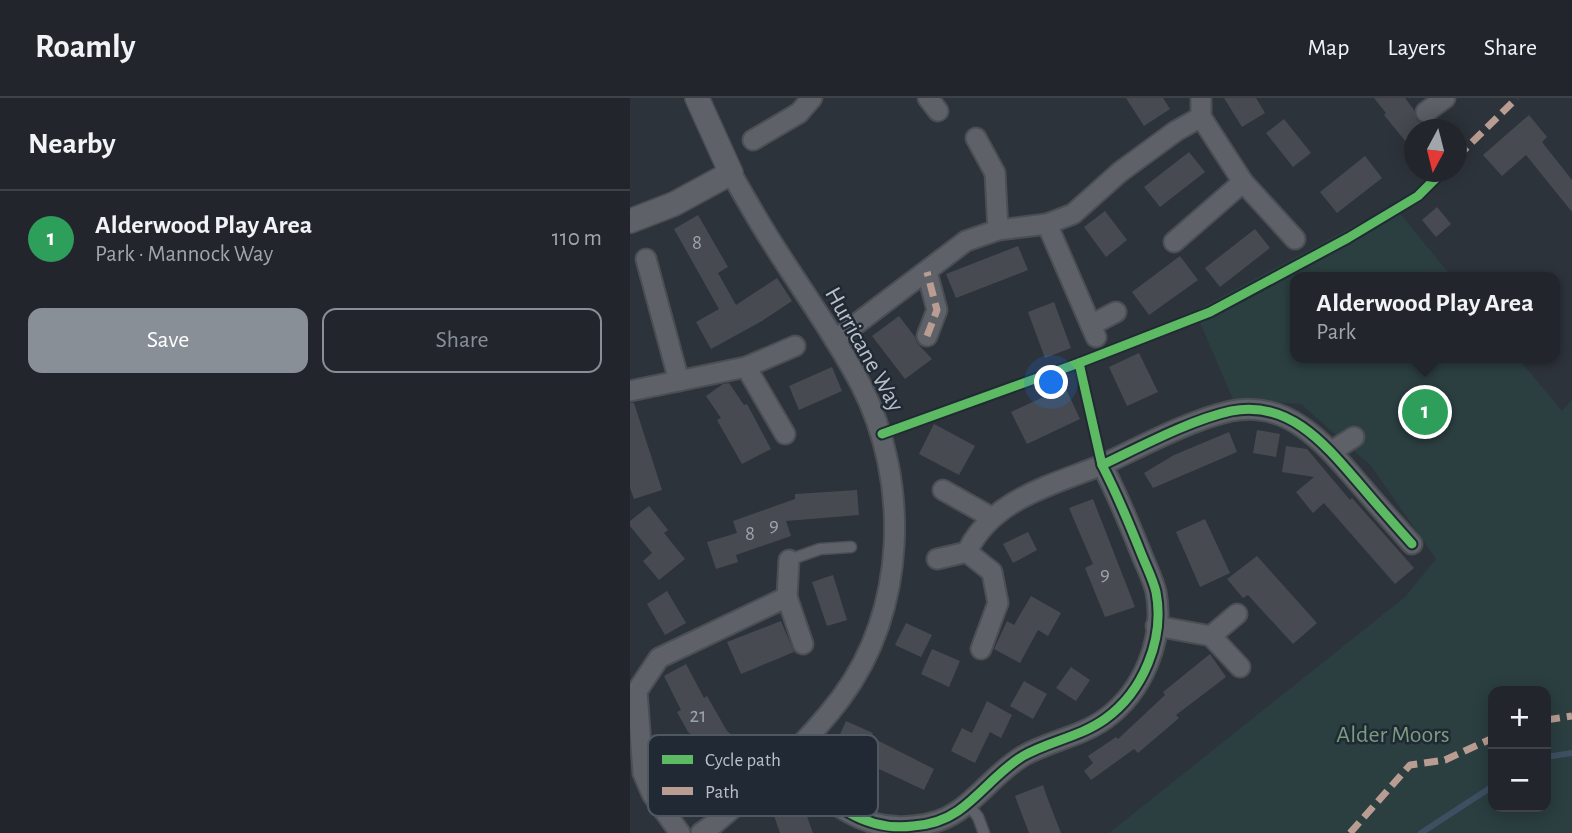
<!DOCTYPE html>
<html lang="en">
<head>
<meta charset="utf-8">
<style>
	:root { --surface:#22262c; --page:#2a2e34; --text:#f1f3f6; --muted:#a2a5a9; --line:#3f4348; --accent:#888f97 }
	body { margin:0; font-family:"Alegreya Sans",sans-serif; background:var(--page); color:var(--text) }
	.controls { position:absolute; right:21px; bottom:21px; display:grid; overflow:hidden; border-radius:14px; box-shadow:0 4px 18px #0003 }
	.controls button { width:63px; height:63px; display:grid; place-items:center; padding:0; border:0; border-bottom:2px solid var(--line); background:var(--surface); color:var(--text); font:35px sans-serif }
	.compass { position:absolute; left:774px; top:21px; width:63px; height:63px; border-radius:50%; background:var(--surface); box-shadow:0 4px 18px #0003; rotate:187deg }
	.you { position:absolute; left:422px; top:285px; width:24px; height:24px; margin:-18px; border:5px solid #fff; border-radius:50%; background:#1a73e8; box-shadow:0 0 0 10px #1a73e833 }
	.badge { display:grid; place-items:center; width:46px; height:46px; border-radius:50%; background:var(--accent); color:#fff; font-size:23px; font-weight:700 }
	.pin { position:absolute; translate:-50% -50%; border:4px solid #fff; box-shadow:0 2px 7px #0006 }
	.popup { position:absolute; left:660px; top:174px; width:270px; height:91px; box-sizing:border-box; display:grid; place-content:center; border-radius:14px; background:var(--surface); filter:drop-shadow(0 2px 5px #0005); font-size:23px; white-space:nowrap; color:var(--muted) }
	.popup b { font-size:26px; color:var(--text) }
	.popup::after { content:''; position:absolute; left:50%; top:100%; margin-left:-14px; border:14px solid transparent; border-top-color:var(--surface) }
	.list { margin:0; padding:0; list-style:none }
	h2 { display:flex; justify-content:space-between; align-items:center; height:91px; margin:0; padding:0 28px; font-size:30px }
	h2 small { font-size:23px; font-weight:400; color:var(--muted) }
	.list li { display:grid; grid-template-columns:46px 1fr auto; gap:21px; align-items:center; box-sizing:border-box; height:98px; padding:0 28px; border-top:2px solid var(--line) }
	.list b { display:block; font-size:26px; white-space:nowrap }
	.list p { margin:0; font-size:23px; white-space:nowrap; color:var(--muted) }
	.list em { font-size:23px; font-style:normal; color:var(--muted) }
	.actions { display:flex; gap:14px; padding:21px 28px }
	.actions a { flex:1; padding:16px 0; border:2px solid var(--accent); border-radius:14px; text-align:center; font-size:24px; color:var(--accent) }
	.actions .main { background:var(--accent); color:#fff }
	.map { position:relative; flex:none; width:942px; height:735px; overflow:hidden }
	header { display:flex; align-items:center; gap:42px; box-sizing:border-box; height:98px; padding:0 35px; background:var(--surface); border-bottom:2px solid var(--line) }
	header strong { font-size:33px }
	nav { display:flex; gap:38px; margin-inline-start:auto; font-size:24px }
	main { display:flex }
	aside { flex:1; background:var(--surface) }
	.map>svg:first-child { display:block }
	.green { fill:#2b3e40; fill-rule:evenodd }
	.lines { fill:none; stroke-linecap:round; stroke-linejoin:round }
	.stream { stroke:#3e4f62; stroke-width:6 }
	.building { fill:#474b51 }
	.service-casing { stroke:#4b4f54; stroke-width:13 }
	.minor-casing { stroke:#4b4f54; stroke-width:23 }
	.tertiary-casing { stroke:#4b4f54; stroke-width:26 }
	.service { stroke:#5e6268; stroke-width:10 }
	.minor { stroke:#5e6268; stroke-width:19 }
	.tertiary { stroke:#5e6268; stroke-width:23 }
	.quiet { stroke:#b99d93; stroke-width:7; stroke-dasharray:14 7; stroke-linecap:butt }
	.cycleway-casing { stroke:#212a34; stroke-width:13 }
	.cycleway { stroke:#5cba63; stroke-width:9 }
	.labels { text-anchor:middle; stroke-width:5; stroke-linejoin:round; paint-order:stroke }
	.number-label { font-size:21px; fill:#9ca3ab }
	.street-label { font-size:24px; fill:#b9c0c9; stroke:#212a34 }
	.park-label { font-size:24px; fill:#799d7f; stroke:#212a34 }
	.key { fill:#212a34; stroke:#4f5761; stroke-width:2 }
	.key-label { font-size:19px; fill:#b9c0c9 }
</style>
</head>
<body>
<header>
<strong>Roamly</strong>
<nav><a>Map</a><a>Layers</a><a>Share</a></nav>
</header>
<main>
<aside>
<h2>Nearby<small></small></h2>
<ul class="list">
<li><span class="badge" style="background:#2e9e5b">1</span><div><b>Alderwood Play Area</b><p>Park · Mannock Way</p></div><em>110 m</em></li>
</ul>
<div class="actions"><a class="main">Save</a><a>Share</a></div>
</aside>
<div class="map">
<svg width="942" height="735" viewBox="0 0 942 735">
	<rect width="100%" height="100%" fill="#2d333a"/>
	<path class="green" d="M763,107L822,179H666V260H888L932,313L942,302V735H479L775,499L806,461L741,368L671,306L603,301L565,213ZM863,593H916V709H863Z"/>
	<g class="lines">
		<g class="stream">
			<polyline points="916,659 942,655"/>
			<polyline points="791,735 863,688"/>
		</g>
	</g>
	<g class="building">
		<polygon points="496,0 533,0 540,11 514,28"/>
		<polygon points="594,0 626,0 635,15 612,29"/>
		<polygon points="744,0 775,0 784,12 787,22 800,32 785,32 785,55 754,17 756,15"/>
		<polygon points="899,17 917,39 912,44 942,82 942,114 896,57 872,78 853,57"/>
		<polygon points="654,21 681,55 663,69 636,35"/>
		<polygon points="559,54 575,74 530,109 514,89"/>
		<polygon points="735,58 752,80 707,115 690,94"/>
		<polygon points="807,109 821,126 806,139 792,122"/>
		<polygon points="475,113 497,142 476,159 454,129"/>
		<polygon points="68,117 98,169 88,175 106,207 147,180 162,203 132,223 81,251 66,224 89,211 44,131"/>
		<polygon points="625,131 640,150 590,189 575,170"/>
		<polygon points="388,148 398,172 326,200 316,176"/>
		<polygon points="550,158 568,182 519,217 502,194"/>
		<polygon points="424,204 441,250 415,260 398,214"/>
		<polygon points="269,218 285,239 287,245 302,261 275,281 242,238"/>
		<polygon points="509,255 528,294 497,308 479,269"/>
		<polygon points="202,269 212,293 169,312 159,288"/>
		<polygon points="99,285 114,307 117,306 141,351 112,366 87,322 91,320 76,298 93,286"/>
		<polygon points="435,289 450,321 397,346 381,314"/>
		<polygon points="0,305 4,305 32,392 4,401 0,390"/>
		<polygon points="304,326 345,348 329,377 289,356"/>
		<polygon points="627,332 650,336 646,359 623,355"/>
		<polygon points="599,334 607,354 523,390 514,375 544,357"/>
		<polygon points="656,348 677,351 720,402 722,400 784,470 765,486 694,405 683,415 666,394 684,379 652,374"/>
		<polygon points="227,392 229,417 156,423 161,438 106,457 108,464 86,471 77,444 107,435 103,423 165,401 165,396"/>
		<polygon points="463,401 505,509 475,519 455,470 463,466 439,410"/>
		<polygon points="19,408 38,432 34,435 55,461 29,482 13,463 22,455 0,428 0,423"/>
		<polygon points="575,421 600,475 570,489 546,434"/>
		<polygon points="398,434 407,452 383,465 373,446"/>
		<polygon points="627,458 687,525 663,546 618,497 613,500 597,481"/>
		<polygon points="203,477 217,522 197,528 182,484"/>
		<polygon points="37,493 56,525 35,537 17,506"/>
		<polygon points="401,498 431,515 418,538 408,532 390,565 364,551 377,523 384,527"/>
		<polygon points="151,523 164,554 111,576 97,544"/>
		<polygon points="276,525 302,537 291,559 265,547"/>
		<polygon points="302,551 330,563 319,589 291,576"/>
		<polygon points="580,556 596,579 546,617 549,620 508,655 504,651 461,682 454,673 463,665 458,658 486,639 488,641 535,597 533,594"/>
		<polygon points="56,566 74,600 77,598 97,633 113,646 98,665 58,634 47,614 51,612 34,578"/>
		<polygon points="441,569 460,582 446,603 426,590"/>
		<polygon points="394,583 417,596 403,621 380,608"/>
		<polygon points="357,603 382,617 371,640 360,634 345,665 321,653 332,630 342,635"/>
		<polygon points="216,623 243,635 241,639 304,671 294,692 204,650"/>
		<polygon points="413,687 417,699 431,735 399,735 394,722 385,698"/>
		<polygon points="170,699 183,735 150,735 141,709"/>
	</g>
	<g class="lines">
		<g class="service-casing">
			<g id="service">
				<polyline points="159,462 190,451 221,449"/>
				<polyline points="338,706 348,719 354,735"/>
			</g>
		</g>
		<g class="minor-casing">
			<g id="minor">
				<polyline points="298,0 308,13"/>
				<polyline points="796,14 815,0"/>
				<polyline points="571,19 613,84 665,141"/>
				<polyline points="346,40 365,75 368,132"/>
				<polyline points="123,42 169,15 182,0"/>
				<polyline points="417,126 466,239"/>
				<polyline points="544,144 613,84"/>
				<polyline points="16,161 49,283"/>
				<polyline points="461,227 486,214"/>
				<polyline points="297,238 307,212 297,174"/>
				<polyline points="205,242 336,143 368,132 417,126 443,116 490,74 546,33 571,19 571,0"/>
				<polyline points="116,269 155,336"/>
				<polyline points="0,293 116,269 165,248"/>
				<polyline points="702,353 724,339"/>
				<polyline points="313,392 361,419"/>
				<polyline points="307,461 337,454"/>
				<polyline points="157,499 159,462"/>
				<polyline points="526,528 581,538 610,569"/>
				<polyline points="581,538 607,516"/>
				<path d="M351,551L368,505L362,474L337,454C362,401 422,387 472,367"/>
				<path d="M156,663C193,697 228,735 283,728C298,727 315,722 328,713C351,697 368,673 393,658C419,643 450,639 475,621C513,594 535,541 526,494C523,481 516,468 511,455C499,425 487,396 472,367C510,349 560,322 601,313C661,301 698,350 732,389C748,408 765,427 782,446"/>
				<polyline points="50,735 22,696 13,675 7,593 29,560 157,499 173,546"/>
				<path d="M71,735L84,726C130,687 175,648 211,600C277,512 280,383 231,287C205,237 171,191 141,143C127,121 114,98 101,75"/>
			</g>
		</g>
		<g class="tertiary-casing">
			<polyline id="tertiary" points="0,123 44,106 101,75 67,0"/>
		</g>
		<use href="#service" class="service"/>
		<use href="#minor" class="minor"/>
		<use href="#tertiary" class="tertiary"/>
		<g class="quiet">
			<polyline points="827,59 887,0"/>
			<polyline points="297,238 307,212 297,174"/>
			<polyline points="916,622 942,618"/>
			<polyline points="720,735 780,667 815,662 863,640"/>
		</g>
		<g class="cycleway-casing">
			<g id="cycleway">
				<polyline points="449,265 472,367"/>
				<polyline points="252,336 449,265 580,214 718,140 788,98 812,74"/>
				<path d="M156,663C193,697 228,735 283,728C298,727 315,722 328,713C351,697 368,673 393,658C419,643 450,639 475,621C513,594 535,541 526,494C523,481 516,468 511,455C499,425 487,396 472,367C510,349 560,322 601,313C661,301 698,350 732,389C748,408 765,427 782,446"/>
			</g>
		</g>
		<use href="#cycleway" class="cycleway"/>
	</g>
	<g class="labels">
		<g class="number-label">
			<text x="67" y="151">8</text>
			<text x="144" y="433">9</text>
			<text x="120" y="442">8</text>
			<text x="475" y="482">9</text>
			<text x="68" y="624">21</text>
		</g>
		<g class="street-label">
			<text transform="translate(235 251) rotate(61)" y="8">Hurricane Way</text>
		</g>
		<g class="park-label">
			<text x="763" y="644">Alder Moors</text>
		</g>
	</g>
	<rect x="18" y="637" width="230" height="81" rx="10" class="key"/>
	<rect x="32" y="657" width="31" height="9" fill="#5cba63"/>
	<rect x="32" y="689" width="31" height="8" fill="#b99d93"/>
	<g class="key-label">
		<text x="75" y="668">Cycle path</text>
		<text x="75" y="700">Path</text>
	</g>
</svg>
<div class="controls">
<button>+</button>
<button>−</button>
</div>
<svg class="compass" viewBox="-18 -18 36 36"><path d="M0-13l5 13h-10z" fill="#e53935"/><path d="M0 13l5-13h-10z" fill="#a2a5a9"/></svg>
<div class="you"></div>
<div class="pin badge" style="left:795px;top:314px;background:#2e9e5b">1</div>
<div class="popup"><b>Alderwood Play Area</b>Park</div>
</div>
</main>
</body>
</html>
